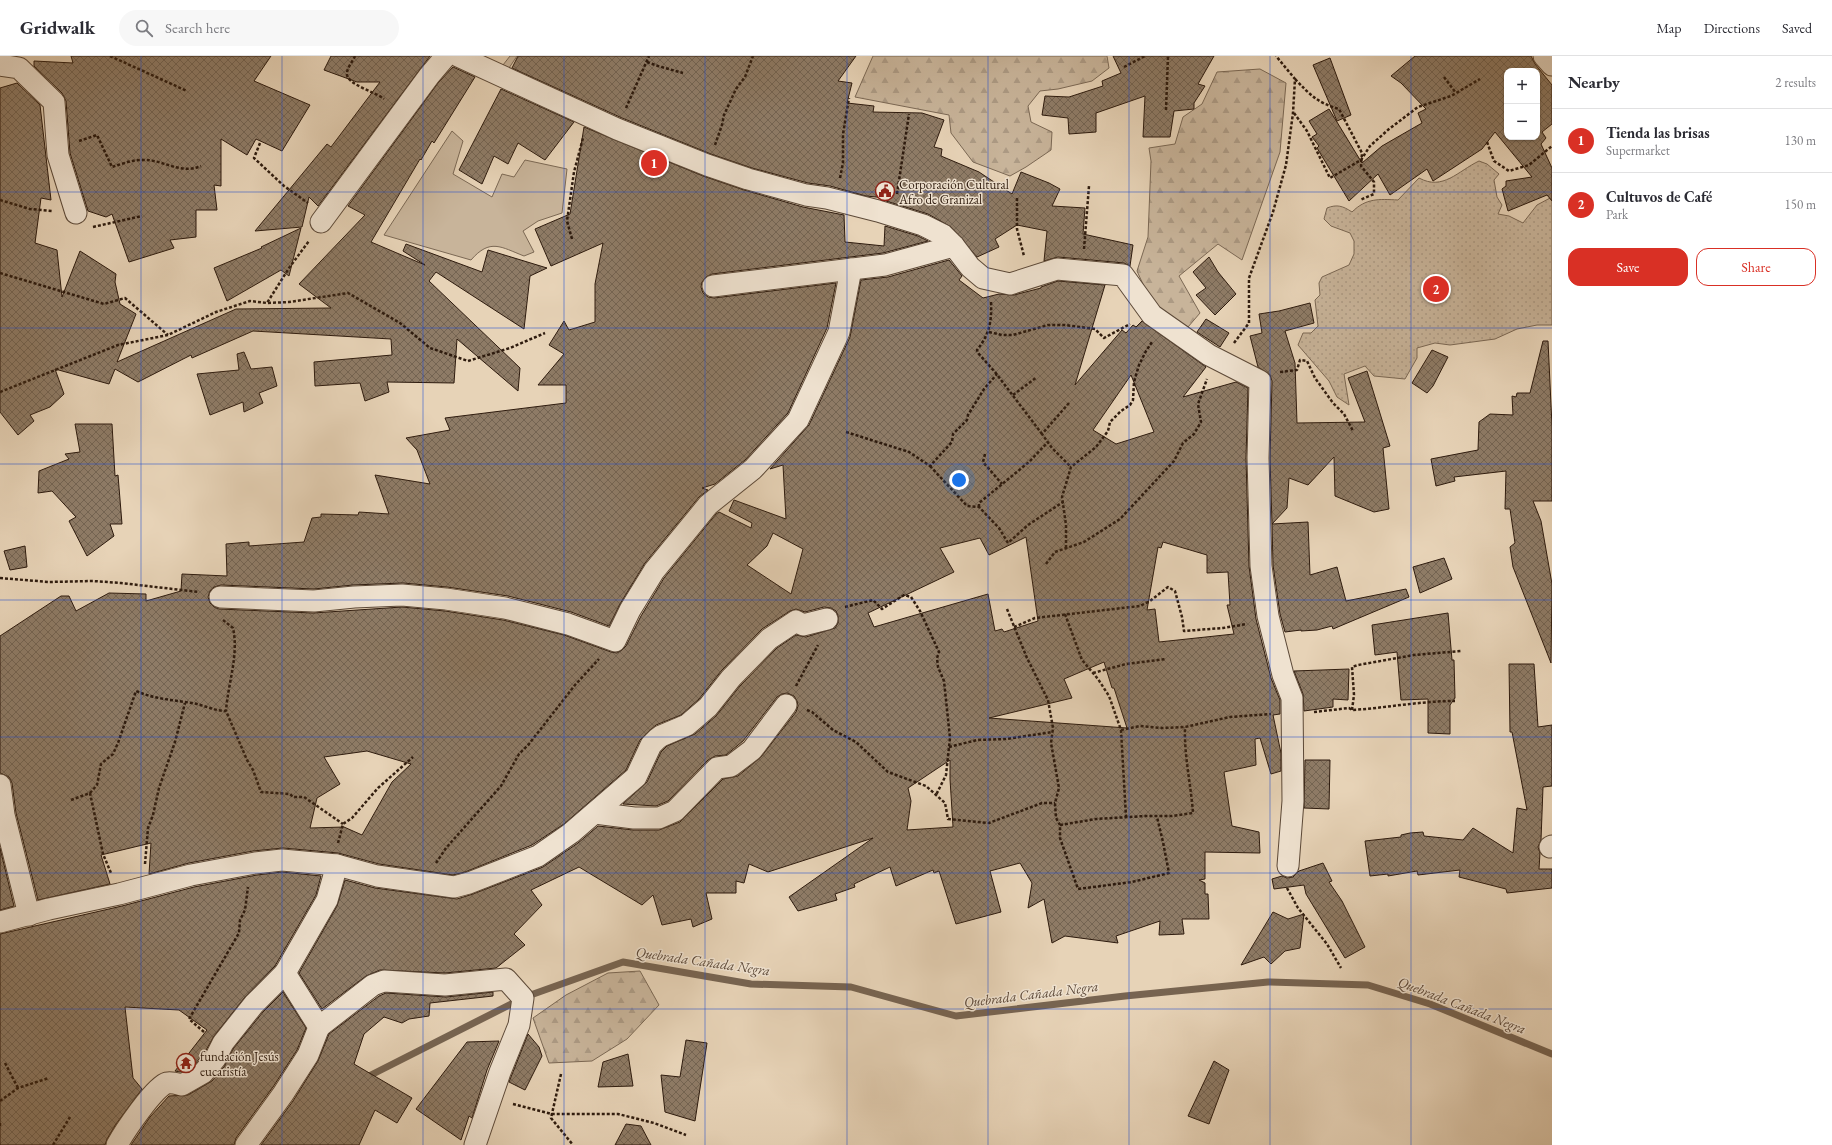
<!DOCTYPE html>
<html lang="en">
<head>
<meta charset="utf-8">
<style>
	:root { --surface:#fff; --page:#f7f7f7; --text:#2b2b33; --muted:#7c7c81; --line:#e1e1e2; --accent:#d93025 }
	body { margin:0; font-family:"EB Garamond",serif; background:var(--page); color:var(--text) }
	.controls { position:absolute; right:12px; top:12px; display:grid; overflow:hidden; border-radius:8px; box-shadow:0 1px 3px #0004 }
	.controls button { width:36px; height:36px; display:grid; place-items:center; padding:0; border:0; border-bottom:1px solid var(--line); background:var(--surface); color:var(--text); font:20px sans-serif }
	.you { position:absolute; left:959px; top:424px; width:14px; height:14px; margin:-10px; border:3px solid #fff; border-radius:50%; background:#1a73e8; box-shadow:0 0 0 6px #1a73e833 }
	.badge { display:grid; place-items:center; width:26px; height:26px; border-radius:50%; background:var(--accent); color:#fff; font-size:13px; font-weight:700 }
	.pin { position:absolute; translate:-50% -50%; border:2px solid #fff; box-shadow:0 1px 4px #0006 }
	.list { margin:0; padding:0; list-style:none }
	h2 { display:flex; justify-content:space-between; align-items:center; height:52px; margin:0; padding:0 16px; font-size:17px }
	h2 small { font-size:13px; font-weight:400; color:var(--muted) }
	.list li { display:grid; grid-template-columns:26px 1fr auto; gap:12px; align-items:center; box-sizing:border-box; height:64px; padding:0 16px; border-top:1px solid var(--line) }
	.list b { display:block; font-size:15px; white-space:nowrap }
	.list p { margin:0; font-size:13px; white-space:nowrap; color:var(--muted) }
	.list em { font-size:13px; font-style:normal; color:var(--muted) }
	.actions { display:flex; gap:8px; padding:12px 16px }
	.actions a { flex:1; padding:9px 0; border:1px solid var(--accent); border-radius:12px; text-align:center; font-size:14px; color:var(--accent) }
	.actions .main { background:var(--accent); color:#fff }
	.icon { flex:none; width:22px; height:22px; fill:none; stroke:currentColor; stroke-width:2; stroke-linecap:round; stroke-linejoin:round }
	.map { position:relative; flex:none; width:1552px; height:1089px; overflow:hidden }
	header { display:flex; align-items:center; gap:24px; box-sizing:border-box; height:56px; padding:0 20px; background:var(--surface); border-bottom:1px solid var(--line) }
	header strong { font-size:19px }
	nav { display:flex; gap:22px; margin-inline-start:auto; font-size:14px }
	.search { width:280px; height:36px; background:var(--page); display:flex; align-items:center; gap:10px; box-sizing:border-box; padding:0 14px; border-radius:22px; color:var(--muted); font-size:15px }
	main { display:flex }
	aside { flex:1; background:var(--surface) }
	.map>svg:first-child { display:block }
	.grass { fill:#c8b49a; stroke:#7b6854 }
	.forest { fill:url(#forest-firs); stroke:#7b6854 }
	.garden { fill:url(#garden-dots); stroke:#7b6854 }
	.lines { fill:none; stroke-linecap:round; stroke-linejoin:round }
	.stream { stroke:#776451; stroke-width:7 }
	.building { fill:url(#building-cross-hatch); stroke:#2e1b0e; fill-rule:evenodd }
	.street-casing { stroke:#5c4938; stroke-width:23 }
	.path { stroke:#2e1b0e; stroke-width:2.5; stroke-dasharray:3 2; stroke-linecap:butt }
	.street { stroke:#efe2d0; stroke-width:21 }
	.grid { fill:none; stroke:#1d4ed8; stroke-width:1; stroke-opacity:0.55 }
	.labels { text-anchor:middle; stroke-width:3; stroke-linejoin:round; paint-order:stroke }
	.poi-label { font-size:13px; fill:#2e1b0e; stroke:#efe2d0; text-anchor:start }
	.water-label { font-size:14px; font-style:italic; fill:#594535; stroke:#efe2d0 }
</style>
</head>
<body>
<header>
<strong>Gridwalk</strong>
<div class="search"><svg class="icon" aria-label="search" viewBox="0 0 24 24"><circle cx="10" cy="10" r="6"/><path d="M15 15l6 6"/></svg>Search here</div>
<nav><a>Map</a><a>Directions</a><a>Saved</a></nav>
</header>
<main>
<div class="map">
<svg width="1552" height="1089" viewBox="0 0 1552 1089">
	<defs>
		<pattern id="forest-firs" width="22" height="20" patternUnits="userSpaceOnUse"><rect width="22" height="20" fill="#c8b49a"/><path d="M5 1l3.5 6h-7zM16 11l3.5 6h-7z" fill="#ac9a84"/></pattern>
		<pattern id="garden-dots" width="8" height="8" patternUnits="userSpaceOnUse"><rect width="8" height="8" fill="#c8b49a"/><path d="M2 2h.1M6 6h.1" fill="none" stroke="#ac9a84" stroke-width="1.8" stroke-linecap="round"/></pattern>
		<pattern id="building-cross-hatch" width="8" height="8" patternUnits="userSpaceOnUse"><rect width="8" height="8" fill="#8e7b66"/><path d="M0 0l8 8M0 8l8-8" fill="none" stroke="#746452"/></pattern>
	</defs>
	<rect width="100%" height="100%" fill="#e7d3b7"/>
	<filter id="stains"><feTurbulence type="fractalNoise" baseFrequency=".005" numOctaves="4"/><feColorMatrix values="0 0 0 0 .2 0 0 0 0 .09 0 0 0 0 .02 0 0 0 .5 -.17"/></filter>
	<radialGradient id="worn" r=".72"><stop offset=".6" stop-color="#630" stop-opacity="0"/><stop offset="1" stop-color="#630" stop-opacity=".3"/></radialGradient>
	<g class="grass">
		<polygon points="510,0 517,0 509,12 503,9"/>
		<path d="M452,75L463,85L453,118L492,141L502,118L514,121L525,104L567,113L562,157L538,165L523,175L534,196L524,200C501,191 490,182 471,204L384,179Z"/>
	</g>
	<g class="forest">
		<polygon points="873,0 1107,0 1109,12 1092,25 1058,33 1040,35 1028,50 1031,66 1052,76 1051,94 1026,111 1010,120 973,106 951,77 949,59 855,41"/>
		<polygon points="1260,13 1286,27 1280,96 1242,204 1218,188 1179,220 1200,257 1188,271 1163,255 1147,237 1137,215 1148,181 1151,105 1149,92 1175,88 1183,61 1202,48 1217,16"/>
		<polygon points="640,915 659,949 627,983 592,1005 549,1007 533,962 566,939 608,917"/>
	</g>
	<path class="garden" d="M1479,105L1487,108L1499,118L1494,124L1497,141L1502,149L1498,158L1509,160L1523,167L1537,149L1552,141V269H1537L1517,273L1495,283L1450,289L1435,287L1417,292V302L1405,323L1374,320L1365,310L1344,318L1349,349L1337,341L1329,325L1298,289L1303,277H1311L1318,270L1315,244L1320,239L1319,227L1322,221L1349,209L1354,198V185L1350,177L1331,170L1324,163L1327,152C1337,148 1343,150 1352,156C1366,142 1379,143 1398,144L1419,122C1443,135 1458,115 1479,105Z"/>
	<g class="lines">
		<polyline class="stream" points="365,1024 367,1021 525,941 623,906 751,928 851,931 956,960 1125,940 1268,926 1368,929 1430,948 1552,998"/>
	</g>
	<g class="building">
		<polygon points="71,0 271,0 254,25 310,49 282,95 256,83 247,99 221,83 221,130 214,129 217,154 196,154 196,181 170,184 174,192 129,206 112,158 106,161 88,155 70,97 66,45 62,37 34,10 34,5 73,7"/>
		<polygon points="331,0 430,0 318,150 309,141 302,171 255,175 327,88 331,91 380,26 357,26 324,14"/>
		<polygon points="518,0 856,0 838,25 852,27 847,47 874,50 873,56 922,57 944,64 934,91 942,93 941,100 979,116 1012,138 1021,116 1049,127 1060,133 1052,150 1085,152 1083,178 1133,189 1130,210 1124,207 1058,201 1044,205 1047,175 1017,169 995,183 999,191 977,201 951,171 928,158 886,145 886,142 866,140 830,130 808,127 752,112 711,98 622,62 512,12"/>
		<polygon points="1113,0 1214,0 1198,28 1205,30 1194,47 1194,53 1174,55 1170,81 1143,81 1145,40 1096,57 1096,76 1069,78 1068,62 1042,59 1045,40 1069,41 1103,30 1102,25 1121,17"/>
		<path d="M1415,0H1531L1535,8L1552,29V68L1542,76L1546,82L1541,88L1552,112V145L1547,139L1508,155L1502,133L1506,130V125L1532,121L1495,76L1482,93L1433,125L1427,113L1390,139L1378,118L1349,145L1317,92L1319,90L1312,81L1317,78L1309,65L1329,53L1362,107L1382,90L1422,67L1418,57L1426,53L1401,27L1391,20ZM1507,15H1537V81H1507Z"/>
		<polygon points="1330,2 1351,59 1337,65 1313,9"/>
		<polygon points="453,11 475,21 434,87 432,85 421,104 420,103 371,186 425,209 403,195 406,188 482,216 488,194 547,212 530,220 524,273 436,216 429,225 520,312 518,335 457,283 454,327 387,326 389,336 365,345 360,327 315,330 314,306 392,299 391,283 253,275 192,302 191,299 138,326 115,313 109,328 55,313 64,338 50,351 30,359 34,365 18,379 0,356 0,32 17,27 40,49 51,144 41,142 35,187 57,194 62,241 80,195 116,218 115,226 120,248 136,258 117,306 236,253 331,252 299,228 365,159 348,150 438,27"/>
		<polygon points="501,33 574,66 545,104 518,87 508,108 494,100 482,128 459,114"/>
		<path d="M584,71L703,120L744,134L803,151L844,159L845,186L884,190L885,170L918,180L928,185L883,197L712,218L706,221L702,226L701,231L703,237L708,241L714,242L836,227L827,272L788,357L745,404L715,428L702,432L708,434L699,441L645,507L620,548L609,570L571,556L508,540L447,531L403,527L353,529L314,533L221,529L214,531L210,535L208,541L210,547L214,551L219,553L313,557L402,551L445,555L503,564L564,579L611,596L617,597L622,594L626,590L641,560L664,522L716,458L719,456L751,472L752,467L729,455L734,444L786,463L783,409L770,413L809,369L850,281L861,224L888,221L949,204L962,220L959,224L983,242L999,238L1014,239L1041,232V231L1058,225L1105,229L1075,329L1122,274L1126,277L1133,269L1136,271L1142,265L1206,311L1183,341L1236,326L1248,332L1246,402L1249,510L1256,563L1271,622L1280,644V658L1273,659L1281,697V715L1271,718L1260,682L1255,683L1256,709L1224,716L1232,770L1259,776L1260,797L1205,796V823L1199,824L1205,827V838H1208L1209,863H1182L1184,878L1159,879L1160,865L1116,880L1118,887L1065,880L1052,887L1044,843L1028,852L1032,827L1020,807L990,815L1001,856L956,868L939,815L934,817L933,814L896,830L890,811L854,828L855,831L835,838L837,844L798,855L789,841L873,782L768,816L749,808L744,827L736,825V837H706L712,863L693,871L691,863L662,869L653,839L642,849L579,811L531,834L542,849L514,878L525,889L496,912L445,917L380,914L366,920L322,953L299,917L337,850L345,824L375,832L457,843L473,838L543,811L578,787L598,770L633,774H659L680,766L723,723L738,720L761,701L796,656L798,650L797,645L794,640L787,637L782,638L777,641L743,685L726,699L715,700L708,704L668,745L656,750L623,748L647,726L661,696L667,690L695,678L716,660L740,630L777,592L796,579L806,581L835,572L838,567V560L836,555L831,552L824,551L805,556L796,553L790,555L762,573L722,614L699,643L681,659L656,669L649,675L640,684L626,714L564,768L532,789L465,816L453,819L379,808L338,797L283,792L253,795L189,807L149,818L151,787L101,799L110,828L38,844L16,757L12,727L9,721L0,717V580L61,540H69L76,555L109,537L146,538V545L181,535L182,518L227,520L226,488L249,486V490L304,486L312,462L321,461V458L358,459L359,456L389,458L375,419L430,428L417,394L406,382L450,374L445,362L566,347V329H538L564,298L549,289L564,265L569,274L595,266V228L603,187L551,210L535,173L570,158ZM1131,319L1154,376L1116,388L1093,374ZM773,477L803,493L791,538L747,509L767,490ZM1026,481L1038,565L1004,576L1002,573L995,575L988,538L874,571L868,557L954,516L940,492L980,482L989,499ZM1163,486L1207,499V517L1228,516L1230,549H1227L1234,578L1159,586L1155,553L1147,554L1158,491L1161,492ZM1104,606L1112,632H1114L1127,672L989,662L1072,642L1064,623ZM367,695L411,708L392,726L362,779L344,771L310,772L317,742L340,728L324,701ZM950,704V723L953,771L907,774L911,745L908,732Z"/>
		<polygon points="301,172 289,220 281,214 227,245 214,212 262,192 261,191"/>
		<polygon points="1209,201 1218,216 1236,238 1215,259 1196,239 1206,232 1193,216"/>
		<polygon points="1310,247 1314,267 1285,275 1295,307 1297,367 1365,366 1348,322 1367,315 1390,390 1383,392 1389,453 1374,456 1335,440 1334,401 1308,429 1289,422 1287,452 1272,468 1270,402 1272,325 1270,319 1258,311 1250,280 1262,277 1259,258 1279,255"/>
		<polygon points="1206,263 1229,277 1220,291 1197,276"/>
		<polygon points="1543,285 1548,285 1552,370 1552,445 1533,445 1541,465 1552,528 1551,607 1513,511 1510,491 1515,487 1510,453 1505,453 1506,415 1454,421 1455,425 1436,430 1431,403 1478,394 1479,366 1490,358 1513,359 1512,340 1516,341 1517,337 1530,337"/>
		<polygon points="1432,294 1448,301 1433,330 1427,337 1412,327"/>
		<polygon points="244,296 251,313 272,311 277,330 259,337 263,347 244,356 243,346 210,359 197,318 239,314 237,298"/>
		<polygon points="75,368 112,368 115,420 118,419 122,468 110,468 114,480 87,500 69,465 76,461 52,435 38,437 39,415 69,403 65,398 80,396"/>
		<polygon points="1308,466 1310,519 1337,511 1346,545 1406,533 1409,541 1333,573 1332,570 1317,574 1301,575 1301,574 1285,576 1280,558 1273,509 1272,468"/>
		<polygon points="25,490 27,511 10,514 4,495"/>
		<polygon points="1444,502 1452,523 1420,537 1413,511"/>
		<polygon points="1448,557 1452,604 1454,604 1455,642 1450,649 1450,678 1428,677 1428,643 1401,644 1397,596 1375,599 1372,569"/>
		<polygon points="1509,608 1534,608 1538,671 1552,669 1552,730 1543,731 1541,784 1538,791 1540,797 1539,813 1552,813 1552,832 1507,837 1506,833 1459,821 1460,814 1418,819 1417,815 1388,820 1388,818 1370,820 1365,785 1401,781 1401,779 1410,777 1423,776 1424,780 1463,784 1473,772 1513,797 1517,752 1527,754 1512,676 1510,676"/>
		<polygon points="1349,613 1348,644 1333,643 1333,651 1304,655 1303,638 1294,615"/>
		<polygon points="1305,704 1330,704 1329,753 1304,752"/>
		<polygon points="0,792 14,850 0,854"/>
		<polygon points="1323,807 1332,825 1329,826 1342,845 1365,891 1345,902 1306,838 1304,829 1274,833 1272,823 1282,820 1287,822 1293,821 1299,815"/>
		<polygon points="282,816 321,820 316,839 275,910 245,941 214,980 205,996 195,1008 180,1016 175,1015 207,974 179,954 125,951 133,1022 142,1033 116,1068 107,1083 105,1089 0,1089 0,878 122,850 194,831 257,819"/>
		<polygon points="1273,856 1288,863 1304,858 1300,892 1285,895 1271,908 1264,901 1241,909"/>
		<polygon points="283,936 306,972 297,994 273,1031 236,1082 234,1089 131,1089 150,1061 169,1040 188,1039 212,1025 224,1011 233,993 263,956"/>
		<polygon points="493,936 493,940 430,947 429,960 409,963 402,967 384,961 364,978 354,1008 412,1042 397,1067 375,1054 359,1089 261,1089 293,1045 318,1005 329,978 379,940 386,937 446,941"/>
		<polygon points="528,978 539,991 542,1000 525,1034 509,1026"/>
		<polygon points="686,984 707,987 695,1065 665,1056 661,1019 680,1021"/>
		<polygon points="499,985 487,1014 472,1062 469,1060 461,1084 416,1053 467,986"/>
		<polygon points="628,998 633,1030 598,1031 603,1006"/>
		<polygon points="1214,1005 1229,1014 1209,1068 1188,1060"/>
		<polygon points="626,1068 641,1070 651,1089 615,1089"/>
	</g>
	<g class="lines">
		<g class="street-casing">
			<g id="street">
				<polyline points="458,0 617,73 707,109 748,123 806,139 827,142 878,155 923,169 943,179 954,190 970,211 983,222 1010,228 1057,213 1123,219 1152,259 1209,299 1260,325 1258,402 1261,510 1268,560 1283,619 1292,642 1293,745 1288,810"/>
				<polyline points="1544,0 1552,9"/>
				<polyline points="0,9 19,12 54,46 58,99 76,157"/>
				<polyline points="321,166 429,20 446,0"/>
				<polyline points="713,230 885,209 954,190"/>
				<polyline points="220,541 314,545 354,541 402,539 446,543 505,552 568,568 615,585 630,554 654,515 708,449 753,413 798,364 839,276 851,213"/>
				<polyline points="0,729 4,759 29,859"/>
				<polyline points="595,757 634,762 659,762 675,755 717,712 731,710 752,694 786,649"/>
				<polyline points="1550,791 1552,790"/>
				<polyline points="0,866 49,853 119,838 191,819 255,807 282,804 337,809 377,820 454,831 469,827 538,800 571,777 636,721 651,689 657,683 661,680 687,669 708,651 731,622 769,583 796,565 803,569 827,563"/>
				<polyline points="319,971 373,929 384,925 445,929 506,923 523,942 519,969 500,1016 475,1089"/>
				<path d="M117,1089C124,1076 155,1030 167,1027C172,1026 178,1028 182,1029L203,1017L215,1003L223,987L254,948L285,917L327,844L337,809"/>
				<polyline points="246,1089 283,1038 308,999 319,971 285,917"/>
			</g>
		</g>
		<g class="path">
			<polyline points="110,0 187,35"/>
			<path d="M355,0C353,5 347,12 347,17C345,28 376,36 384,43"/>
			<polyline points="647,6 658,10 683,17"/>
			<polyline points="1124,11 1145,0"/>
			<polyline points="1444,21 1456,37"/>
			<path d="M1295,23C1310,39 1318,47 1339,53L1362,97L1361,110L1374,126V138L1360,144"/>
			<polyline points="626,52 649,0"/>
			<polyline points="1166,54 1168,0"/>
			<polyline points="1294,57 1307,75 1330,122 1361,104 1370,90 1389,73 1418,51 1451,40 1480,23"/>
			<path d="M79,85L97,79L112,111C121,108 132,104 142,104C163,103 180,119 201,110"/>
			<polyline points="1487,86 1494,105 1509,115 1529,109 1552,90"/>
			<polyline points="260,87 254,102 284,130 308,147"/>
			<polyline points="715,89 722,69 724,59 736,33 745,21 753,0"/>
			<polyline points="840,122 843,107 843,78 849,42"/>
			<polyline points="897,138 909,58"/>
			<polyline points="1017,142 1017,173 1024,200"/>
			<polyline points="0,144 30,153 52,155"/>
			<polyline points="93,171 142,160"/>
			<polyline points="572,183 567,165 574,116 583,82"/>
			<polyline points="1084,193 1089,130"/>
			<polyline points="0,217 104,248 125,242 168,279"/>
			<path d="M991,246C992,266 989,279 977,294L978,297L995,316L1042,378"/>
			<polyline points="268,247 289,246 348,237 400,267 430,292 468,305 510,292 545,277"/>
			<polyline points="989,276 1002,279 1013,279 1048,269 1065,269 1095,273 1104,282 1130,268"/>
			<polyline points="1234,287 1249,267 1249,222 1273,156 1286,109 1293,57 1295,23 1276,0"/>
			<polyline points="1280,316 1297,314 1300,304 1307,305 1315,322 1333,347 1344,358 1353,375"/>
			<polyline points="0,336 118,289 168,279 216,256 250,245 267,247 289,212 309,185"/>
			<polyline points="1013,339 1037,321"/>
			<polyline points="1069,347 1042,378 1052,392 1071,411"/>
			<polyline points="846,376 909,396 930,410 952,386 953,378 967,364 968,359 984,333 997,318"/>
			<polyline points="985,398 983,406 1002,428"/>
			<polyline points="930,410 967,450 979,451 999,472 1008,487 1028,469 1063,446"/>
			<polyline points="979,451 979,447 1029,406 1048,386"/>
			<polyline points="1066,492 1066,469 1062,441 1071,411 1096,391 1108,375 1110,366 1121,355 1130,349 1133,344 1134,326 1139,309 1146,295 1152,286"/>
			<polyline points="1046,508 1055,496 1084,486 1120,463 1174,405 1183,387 1194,378 1201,366 1198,348 1207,323"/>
			<polyline points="0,522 49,526 93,525 121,527 199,536"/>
			<polyline points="845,551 873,544 882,553 904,539 911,541 920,555 939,596 937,602 938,611 944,625 950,682 946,719 936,739"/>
			<polyline points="1007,553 1027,602 1048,644 1053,672 1051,687 1059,732 1055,747 1056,762 1060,769 1060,782 1078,833 1132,826 1169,817 1163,786 1157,761"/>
			<polyline points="1065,558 1082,604 1098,623 1109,640 1121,674 1126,761"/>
			<path d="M223,564L233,572C239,599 228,627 226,655"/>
			<polyline points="1014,571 1035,562 1140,550 1150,545 1168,531 1175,535 1182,561 1184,575 1223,572 1247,568"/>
			<polyline points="1093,617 1126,608 1166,603"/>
			<polyline points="796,630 818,589"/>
			<polyline points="807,654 812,656 833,674 856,686 888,716 926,730 945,747 948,763 989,767 1042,747 1055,747"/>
			<polyline points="1352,654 1354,639 1352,611 1358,609 1414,599 1461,595"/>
			<path d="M1314,656L1349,652L1352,654C1386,652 1420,645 1455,645"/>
			<polyline points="1121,674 1140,670 1162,672 1185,671 1230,661 1271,658"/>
			<polyline points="949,691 977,684 1006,683 1053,676"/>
			<path d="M90,737L97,729L101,708L113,698L118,687L136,635C154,643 173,644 192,647C204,649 215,655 226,655L247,704L253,714L261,736L290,738L293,741H304L343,768"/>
			<polyline points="71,744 90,737 103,798 111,817"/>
			<path d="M1060,769L1096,763L1145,760H1172L1193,757C1191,729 1184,700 1185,671"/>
			<polyline points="338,787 343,768 352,762 378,732 413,701"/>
			<polyline points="436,807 446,792 501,730 519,698 529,688 575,629 599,603"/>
			<polyline points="145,808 148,772 153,759 159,732 175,686 185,647"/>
			<polyline points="1287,832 1298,852 1327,888 1341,912"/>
			<polyline points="204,976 189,963 239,877 240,864 245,854 248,831"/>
			<polyline points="5,1007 18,1032"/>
			<polyline points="561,1018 551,1062 573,1089"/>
			<polyline points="0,1045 18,1032 49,1022"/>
			<polyline points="513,1048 552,1058 618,1058 654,1067 686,1079"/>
			<polyline points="0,1067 0,1070"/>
			<polyline points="53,1089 70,1061"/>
		</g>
		<use href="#street" class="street"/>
	</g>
	<path class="grid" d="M141,0V1089M282,0V1089M423,0V1089M564,0V1089M705,0V1089M847,0V1089M988,0V1089M1129,0V1089M1270,0V1089M1411,0V1089M0,136H1552M0,272H1552M0,408H1552M0,544H1552M0,681H1552M0,817H1552M0,953H1552"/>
	<defs>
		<g id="civic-ring" transform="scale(1)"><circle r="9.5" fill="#efe2d0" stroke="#8f2418" stroke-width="1.5"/><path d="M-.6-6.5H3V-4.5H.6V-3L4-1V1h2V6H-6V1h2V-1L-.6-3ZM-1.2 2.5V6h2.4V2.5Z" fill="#8f2418"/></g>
		<g id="temple-ring" transform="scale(1)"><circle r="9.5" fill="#efe2d0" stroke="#8f2418" stroke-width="1.5"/><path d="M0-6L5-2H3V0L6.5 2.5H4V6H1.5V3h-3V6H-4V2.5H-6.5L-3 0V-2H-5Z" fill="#8f2418"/></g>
	</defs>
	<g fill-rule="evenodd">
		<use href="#civic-ring" x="885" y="135"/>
		<use href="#temple-ring" x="186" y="1007"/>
	</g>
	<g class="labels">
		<g class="poi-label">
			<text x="899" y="133">Corporación Cultural<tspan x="899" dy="15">Afro de Granizal</tspan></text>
			<text x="200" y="1005">fundación Jesús<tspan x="200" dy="15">eucaristía</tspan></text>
		</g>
		<g class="water-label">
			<text transform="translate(703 905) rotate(8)" y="5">Quebrada Cañada Negra</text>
			<text transform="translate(1031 938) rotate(-7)" y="5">Quebrada Cañada Negra</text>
			<text transform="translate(1462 949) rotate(21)" y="5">Quebrada Cañada Negra</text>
		</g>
	</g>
	<rect width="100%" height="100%" filter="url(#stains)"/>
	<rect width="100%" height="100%" fill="url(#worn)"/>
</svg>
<div class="controls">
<button>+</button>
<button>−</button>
</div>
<div class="you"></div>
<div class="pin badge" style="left:654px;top:107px">1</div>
<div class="pin badge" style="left:1436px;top:233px">2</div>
</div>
<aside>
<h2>Nearby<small>2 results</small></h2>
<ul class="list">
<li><span class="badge">1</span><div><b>Tienda las brisas</b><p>Supermarket</p></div><em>130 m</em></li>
<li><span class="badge">2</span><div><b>Cultuvos de Café</b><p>Park</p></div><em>150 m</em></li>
</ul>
<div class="actions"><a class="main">Save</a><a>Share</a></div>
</aside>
</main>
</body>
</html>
